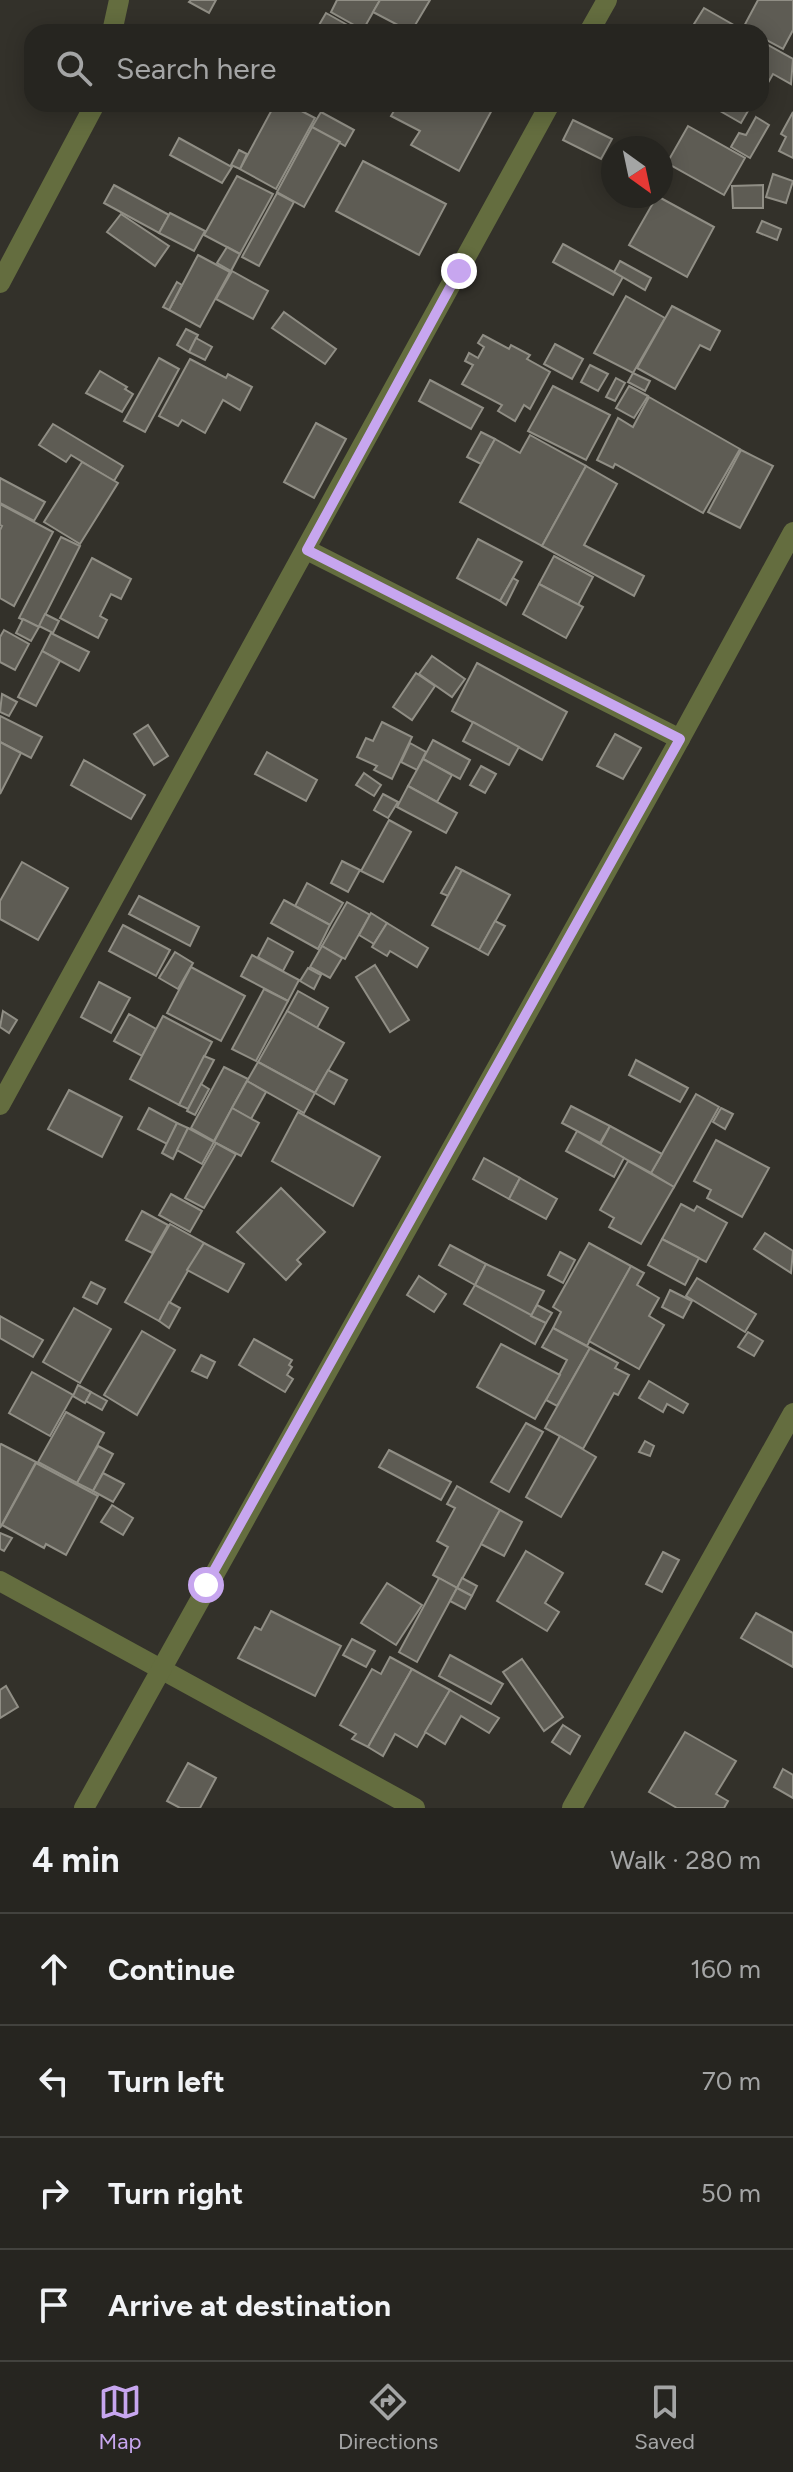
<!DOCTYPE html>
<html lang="en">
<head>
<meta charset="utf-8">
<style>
	:root { --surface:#262520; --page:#32312d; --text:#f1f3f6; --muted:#a4a5a5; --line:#42423e; --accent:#c7a6ef }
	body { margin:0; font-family:Figtree,sans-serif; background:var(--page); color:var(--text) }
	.compass { position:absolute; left:601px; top:136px; width:72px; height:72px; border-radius:50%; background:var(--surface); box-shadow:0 4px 20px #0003; rotate:147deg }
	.stop { position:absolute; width:24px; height:24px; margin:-18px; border:6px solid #c7a6ef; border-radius:50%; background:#fff }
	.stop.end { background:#c7a6ef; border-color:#fff; box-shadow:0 2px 8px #0008 }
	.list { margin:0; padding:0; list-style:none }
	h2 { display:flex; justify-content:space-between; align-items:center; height:104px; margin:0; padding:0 32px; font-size:34px }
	h2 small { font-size:26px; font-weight:400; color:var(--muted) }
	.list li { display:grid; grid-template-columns:52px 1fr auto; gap:24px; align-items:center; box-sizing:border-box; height:112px; padding:0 32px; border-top:2px solid var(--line) }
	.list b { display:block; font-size:30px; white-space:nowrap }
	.list em { font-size:26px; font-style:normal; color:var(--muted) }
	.icon { flex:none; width:44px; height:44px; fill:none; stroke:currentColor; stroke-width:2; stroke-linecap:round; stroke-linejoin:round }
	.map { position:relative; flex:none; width:793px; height:1808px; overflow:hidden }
	.search { position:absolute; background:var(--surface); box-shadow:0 4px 20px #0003; left:24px; right:24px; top:24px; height:88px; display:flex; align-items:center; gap:20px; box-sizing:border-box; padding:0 28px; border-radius:24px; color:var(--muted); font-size:30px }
	.sheet { height:552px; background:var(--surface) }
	nav { display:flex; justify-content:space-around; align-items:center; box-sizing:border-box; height:112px; border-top:2px solid var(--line); background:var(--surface); font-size:22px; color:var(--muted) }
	nav a { display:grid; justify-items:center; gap:4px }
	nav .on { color:var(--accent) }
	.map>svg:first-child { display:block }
	.building { fill:#5e5c54; stroke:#908e85; stroke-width:2 }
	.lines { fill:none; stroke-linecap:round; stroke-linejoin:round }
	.minor { stroke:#646d3f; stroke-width:20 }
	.tertiary { stroke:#646d3f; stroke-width:20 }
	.route { stroke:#c7a6ef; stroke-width:10 }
</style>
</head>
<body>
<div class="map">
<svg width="793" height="1808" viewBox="0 0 793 1808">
	<rect width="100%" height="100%" fill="#33312a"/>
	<g class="building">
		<polygon points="191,0 216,0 209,13 189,2"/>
		<polygon points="337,0 380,0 363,30 331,12"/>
		<polygon points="380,0 430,0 411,32 373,12"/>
		<polygon points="758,0 793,0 793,30 783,49 761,37 761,32 751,32 743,28"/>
		<polygon points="704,8 746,32 689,32"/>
		<polygon points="326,13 360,32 315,32"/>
		<polygon points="761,41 793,59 791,84 773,74 761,95"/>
		<polygon points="275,104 288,104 315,118 276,189 240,169"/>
		<polygon points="398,104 481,104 492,110 459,171 411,145 420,131 391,116"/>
		<polygon points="708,104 752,104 741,123"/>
		<polygon points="321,112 354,130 345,146 312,127"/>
		<polygon points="793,112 793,158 779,151 786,137 781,134"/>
		<polygon points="756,117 769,125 750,158 731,147 739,133 746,135"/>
		<polygon points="573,120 612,139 601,159 563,140"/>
		<polygon points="688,126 745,158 724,195 667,163"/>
		<polygon points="312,127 340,142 304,207 277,192"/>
		<polygon points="179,138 232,167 222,183 170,155"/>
		<polygon points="239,150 247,154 240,169 231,165"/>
		<polygon points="363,161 446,204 419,255 336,211"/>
		<polygon points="773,174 793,181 786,203 766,197"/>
		<polygon points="237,176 273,194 240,254 204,235"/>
		<polygon points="114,185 169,215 159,233 104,203"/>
		<polygon points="763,185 763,208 733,208 732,186"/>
		<polygon points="277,193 294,202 259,266 242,257"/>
		<polygon points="657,196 714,227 687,277 629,245"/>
		<polygon points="170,213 205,231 194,251 159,233"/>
		<polygon points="121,214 169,246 155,266 107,232"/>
		<polygon points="762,221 781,229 777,240 757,232"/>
		<polygon points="563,244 623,277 613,295 553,262"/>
		<polygon points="227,247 240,254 231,271 217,263"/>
		<polygon points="198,255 230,272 200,327 169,310"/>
		<polygon points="620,261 651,278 645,290 614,272"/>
		<polygon points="232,271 268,291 253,319 216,299"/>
		<polygon points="177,282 182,285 169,310 163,307"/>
		<polygon points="626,296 665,318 633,373 594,353"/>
		<polygon points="672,306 720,331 710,350 700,345 675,389 637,368"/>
		<polygon points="284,312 336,349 325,364 272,328"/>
		<polygon points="186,329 198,335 189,352 177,345"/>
		<polygon points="483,335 509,349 511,345 530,355 527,359 550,372 530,409 524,405 515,421 498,411 502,405 462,384 473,365 465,361 469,353 478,358 484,347 478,343"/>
		<polygon points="196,338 212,347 205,360 189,352"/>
		<polygon points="555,344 583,359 572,379 544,364"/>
		<polygon points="159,358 179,369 145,432 124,421"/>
		<polygon points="190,359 226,378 228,374 252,387 240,410 223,400 205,433 182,420 178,426 159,416"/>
		<polygon points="590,365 608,374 598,391 581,382"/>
		<polygon points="100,371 127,387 125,389 133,394 122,412 86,393"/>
		<polygon points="633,373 650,381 645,391 628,382"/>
		<polygon points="616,378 625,383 615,401 606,397"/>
		<polygon points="430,380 483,408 471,429 419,401"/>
		<polygon points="553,386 610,415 586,460 528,431"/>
		<polygon points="629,386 648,396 634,418 616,408"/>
		<polygon points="649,397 740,449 703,513 615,464 613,468 597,460 618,418 633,427"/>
		<polygon points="316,423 346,439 314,498 284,482"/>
		<polygon points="53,424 123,466 114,481 71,455 66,462 39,445"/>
		<polygon points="481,432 495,439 481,464 467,457"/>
		<polygon points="530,435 586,466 542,546 460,502 495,439 520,453"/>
		<polygon points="741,450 773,466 740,528 708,512"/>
		<polygon points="82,462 118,483 80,544 44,522"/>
		<polygon points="586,466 617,484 584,545 644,576 634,596 542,546"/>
		<polygon points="0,478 45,502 34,521 0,503"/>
		<polygon points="0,504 53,532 14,606 0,598 0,530 2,526 0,525"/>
		<polygon points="61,537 80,546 39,627 19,618"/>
		<polygon points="478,539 522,562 500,601 457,578"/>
		<polygon points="554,556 593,577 578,605 539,584"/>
		<polygon points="92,558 131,579 121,599 111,594 100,616 107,620 98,638 60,618"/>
		<polygon points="513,578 518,581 506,605 500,601"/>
		<polygon points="539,584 583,607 566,638 523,614"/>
		<polygon points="45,614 59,621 53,633 39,626"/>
		<polygon points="23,619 39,627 31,641 16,633"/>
		<polygon points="4,630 29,644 15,670 0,662 0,637"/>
		<polygon points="51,633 89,652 79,671 42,651"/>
		<polygon points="42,651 60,661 36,706 18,697"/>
		<polygon points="432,656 465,679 452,697 419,674"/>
		<polygon points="477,663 567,712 542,760 452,711"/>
		<polygon points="416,673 435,686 412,720 393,707"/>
		<polygon points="2,694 17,702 9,716 0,712"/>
		<polygon points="0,716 42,737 31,758 0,742"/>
		<polygon points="382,722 412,737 392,779 374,770 377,766 357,757 366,738 373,741"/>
		<polygon points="473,722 519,747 509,765 463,741"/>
		<polygon points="148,725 168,756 154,765 134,734"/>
		<polygon points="615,734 641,748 623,779 597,766"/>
		<polygon points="433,740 470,760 460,779 423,759"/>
		<polygon points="0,742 21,753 0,794"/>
		<polygon points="410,743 426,752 417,770 401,762"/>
		<polygon points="267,752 317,780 306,801 255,774"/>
		<polygon points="423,759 452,775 437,802 408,786"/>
		<polygon points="84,760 145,795 131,819 71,785"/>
		<polygon points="481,766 496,774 485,793 470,785"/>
		<polygon points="364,773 381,785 374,796 356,785"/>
		<polygon points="408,786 457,813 446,833 397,807"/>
		<polygon points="383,794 398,802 388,818 374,810"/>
		<polygon points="389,820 411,832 383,882 361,871"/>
		<polygon points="342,861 360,870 348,892 331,883"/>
		<polygon points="22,862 68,888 38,940 0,919 0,901"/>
		<polygon points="456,867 462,870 448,896 441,893"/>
		<polygon points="462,870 510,895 479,950 432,925"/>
		<polygon points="307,883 343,903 330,925 295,906"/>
		<polygon points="139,896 199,927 190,946 129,914"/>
		<polygon points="284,900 330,925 318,949 271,923"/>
		<polygon points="347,902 370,915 345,959 322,946"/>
		<polygon points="371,913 387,923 374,944 359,935"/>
		<polygon points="495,921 505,926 488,955 479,950"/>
		<polygon points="387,923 428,948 417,967 390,951 387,956 372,947"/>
		<polygon points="123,925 170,950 156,976 109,951"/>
		<polygon points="268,938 293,952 283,971 258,957"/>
		<polygon points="322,946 342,958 330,978 310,967"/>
		<polygon points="175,952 193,963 178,989 159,978"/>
		<polygon points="252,955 299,980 288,1001 241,976"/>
		<polygon points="375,965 409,1020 390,1032 356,977"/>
		<polygon points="191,967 245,996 221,1041 167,1013"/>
		<polygon points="308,968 321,975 314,989 300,981"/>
		<polygon points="99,982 130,998 111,1033 81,1017"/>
		<polygon points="264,989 288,1001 256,1061 232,1049"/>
		<polygon points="298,991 328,1008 317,1028 287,1011"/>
		<polygon points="3,1011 17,1020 9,1033 0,1027"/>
		<polygon points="287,1011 344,1043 315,1093 258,1062"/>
		<polygon points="129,1014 156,1029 142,1056 114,1041"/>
		<polygon points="163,1016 212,1042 179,1105 130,1079"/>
		<polygon points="204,1056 214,1060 188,1109 179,1105"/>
		<polygon points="636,1060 688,1088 680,1102 629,1075"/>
		<polygon points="258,1062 315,1093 304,1113 247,1081"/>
		<polygon points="224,1067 248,1079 214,1141 191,1128"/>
		<polygon points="328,1070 347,1080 334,1104 315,1093"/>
		<polygon points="247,1081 266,1092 251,1119 232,1108"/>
		<polygon points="201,1084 209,1089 195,1115 187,1111"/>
		<polygon points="69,1090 122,1117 102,1157 48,1129"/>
		<polygon points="696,1094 719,1107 674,1187 651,1173"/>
		<polygon points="571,1106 610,1126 600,1143 562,1123"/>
		<polygon points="149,1108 177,1123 167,1144 138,1129"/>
		<polygon points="232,1108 259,1123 241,1156 214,1142"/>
		<polygon points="721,1108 733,1114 725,1129 713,1122"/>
		<polygon points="298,1112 380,1157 353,1206 272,1161"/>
		<polygon points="177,1123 188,1128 173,1159 162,1153"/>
		<polygon points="610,1126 662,1154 651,1173 600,1145"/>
		<polygon points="188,1128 214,1142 202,1164 177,1150"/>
		<polygon points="577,1131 624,1158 614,1177 566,1151"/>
		<polygon points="716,1140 769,1168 742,1217 707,1198 711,1190 694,1181"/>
		<polygon points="216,1143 236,1154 204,1208 185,1198"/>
		<polygon points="484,1158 520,1178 509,1199 473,1179"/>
		<polygon points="628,1161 674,1187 641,1244 609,1227 614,1218 600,1210"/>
		<polygon points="520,1178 557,1199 546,1219 509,1199"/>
		<polygon points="281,1188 325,1232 297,1260 301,1264 286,1280 237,1232"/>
		<polygon points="171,1194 202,1211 190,1232 159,1215"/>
		<polygon points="681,1204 694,1211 697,1206 727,1223 706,1262 662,1239"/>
		<polygon points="142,1211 168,1225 152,1253 126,1240"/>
		<polygon points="170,1224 204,1243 159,1321 125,1302"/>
		<polygon points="765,1233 793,1251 791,1273 754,1249"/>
		<polygon points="662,1239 699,1258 685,1285 648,1265"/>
		<polygon points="204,1243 244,1264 228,1292 187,1270"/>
		<polygon points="589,1243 631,1266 587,1346 553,1328 561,1312 553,1307"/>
		<polygon points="450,1245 486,1264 475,1285 439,1265"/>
		<polygon points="560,1252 575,1260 563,1283 548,1275"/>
		<polygon points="486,1264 544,1291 531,1316 475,1285"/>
		<polygon points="631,1266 644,1273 637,1285 659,1298 649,1316 664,1325 639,1369 589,1341"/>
		<polygon points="419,1276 446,1294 434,1312 407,1295"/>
		<polygon points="697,1278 756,1314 745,1332 686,1296"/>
		<polygon points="91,1282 105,1289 97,1304 83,1297"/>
		<polygon points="475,1285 546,1323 535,1344 464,1304"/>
		<polygon points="670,1290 692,1301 683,1318 662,1307"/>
		<polygon points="169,1302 180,1308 169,1328 159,1321"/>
		<polygon points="537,1305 552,1313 546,1323 531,1316"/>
		<polygon points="74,1308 111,1329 80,1383 43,1362"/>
		<polygon points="0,1316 43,1340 33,1357 0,1338"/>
		<polygon points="553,1328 590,1348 557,1406 546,1400 567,1360 542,1347"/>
		<polygon points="142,1331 175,1350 137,1415 104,1395"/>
		<polygon points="748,1332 763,1341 754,1356 738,1347"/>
		<polygon points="254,1339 292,1360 289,1365 292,1367 287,1375 293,1379 285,1392 239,1365"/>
		<polygon points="501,1344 560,1375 535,1419 477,1387"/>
		<polygon points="590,1348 618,1363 615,1368 629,1375 618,1395 614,1393 583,1449 545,1428"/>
		<polygon points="201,1355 215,1362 207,1378 192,1371"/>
		<polygon points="32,1372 73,1395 50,1436 9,1413"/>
		<polygon points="649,1381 688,1404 683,1413 667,1404 663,1412 639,1398"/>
		<polygon points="78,1385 91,1392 85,1403 73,1396"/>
		<polygon points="91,1392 107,1401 102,1410 86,1401"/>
		<polygon points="66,1412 104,1433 77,1483 38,1462"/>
		<polygon points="526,1423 543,1432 509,1492 491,1482"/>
		<polygon points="560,1436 596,1457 561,1517 526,1497"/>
		<polygon points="645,1441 654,1446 650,1456 639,1452"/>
		<polygon points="1,1444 36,1462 0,1528 0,1445"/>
		<polygon points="98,1446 113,1454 93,1491 77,1483"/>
		<polygon points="389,1450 451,1482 441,1500 379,1467"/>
		<polygon points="36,1463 98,1496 66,1555 46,1544 44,1548 2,1525"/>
		<polygon points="103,1473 124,1484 113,1502 93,1491"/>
		<polygon points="457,1486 500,1510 457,1588 433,1575 448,1547 437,1541 455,1508 447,1504"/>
		<polygon points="112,1505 133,1518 123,1535 101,1522"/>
		<polygon points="500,1510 522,1522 504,1556 481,1544"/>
		<polygon points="0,1533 12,1538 4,1551 0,1549"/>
		<polygon points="526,1551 563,1573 545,1603 559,1612 547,1631 497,1601"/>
		<polygon points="663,1552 679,1560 662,1592 646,1584"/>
		<polygon points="439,1578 457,1588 417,1662 399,1652"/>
		<polygon points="462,1578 477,1586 472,1596 457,1588"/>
		<polygon points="387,1583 422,1605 396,1645 361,1623"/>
		<polygon points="457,1588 472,1596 465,1609 450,1601"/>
		<polygon points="271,1611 341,1646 315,1696 238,1658 255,1627 261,1630"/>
		<polygon points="756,1613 793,1633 793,1667 741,1638"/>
		<polygon points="352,1639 375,1651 366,1667 343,1655"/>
		<polygon points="450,1655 503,1684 491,1704 439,1676"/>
		<polygon points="390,1657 412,1669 368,1747 352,1739 356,1734 340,1725 372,1669 381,1674"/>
		<polygon points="522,1659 563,1717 544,1731 503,1672"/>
		<polygon points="412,1669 450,1690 417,1747 395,1734 383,1756 368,1747"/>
		<polygon points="6,1686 18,1707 0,1718 0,1690"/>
		<polygon points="450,1690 499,1718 489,1733 461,1716 445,1744 425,1732"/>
		<polygon points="563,1725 580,1736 570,1754 552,1742"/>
		<polygon points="685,1732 736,1761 716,1794 728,1801 724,1808 677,1808 649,1792"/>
		<polygon points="188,1763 216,1778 200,1808 180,1808 167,1801"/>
		<polygon points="783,1769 793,1775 793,1798 774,1787"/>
	</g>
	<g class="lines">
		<g class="minor">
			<polyline points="589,32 607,0"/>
			<polyline points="307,550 680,739"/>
			<polyline points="0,1105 550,104"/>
			<polyline points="0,1581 415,1808"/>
			<polyline points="84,1808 680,739 793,532"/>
			<polyline points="572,1808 793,1413"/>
		</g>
		<g class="tertiary">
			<polyline points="112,32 119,0"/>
			<polyline points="0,283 95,104"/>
		</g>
	</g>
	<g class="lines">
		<polyline class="route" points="206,1585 680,739 307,550 459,271"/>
	</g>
</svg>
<svg class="compass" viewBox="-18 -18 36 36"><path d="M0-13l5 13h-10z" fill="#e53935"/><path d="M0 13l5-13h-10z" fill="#a4a5a5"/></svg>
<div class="stop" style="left:206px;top:1585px"></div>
<div class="stop end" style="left:459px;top:271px"></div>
<div class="search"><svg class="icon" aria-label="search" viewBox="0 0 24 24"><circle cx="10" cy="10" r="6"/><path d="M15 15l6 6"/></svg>Search here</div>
</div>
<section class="sheet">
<h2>4 min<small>Walk · 280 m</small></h2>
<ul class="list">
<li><svg class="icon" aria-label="ahead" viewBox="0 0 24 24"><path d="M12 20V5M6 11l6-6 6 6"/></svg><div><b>Continue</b></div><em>160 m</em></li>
<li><svg class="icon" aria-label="left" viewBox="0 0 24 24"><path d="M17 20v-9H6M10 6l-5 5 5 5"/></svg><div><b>Turn left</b></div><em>70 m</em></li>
<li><svg class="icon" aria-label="right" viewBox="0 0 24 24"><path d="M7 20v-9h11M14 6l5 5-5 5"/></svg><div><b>Turn right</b></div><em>50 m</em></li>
<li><svg class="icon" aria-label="arrive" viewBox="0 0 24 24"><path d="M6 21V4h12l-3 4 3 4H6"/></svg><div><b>Arrive at destination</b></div></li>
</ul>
</section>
<nav>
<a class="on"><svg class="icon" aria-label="map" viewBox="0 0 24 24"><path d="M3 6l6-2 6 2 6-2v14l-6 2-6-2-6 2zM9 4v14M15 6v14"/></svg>Map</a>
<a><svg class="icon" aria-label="directions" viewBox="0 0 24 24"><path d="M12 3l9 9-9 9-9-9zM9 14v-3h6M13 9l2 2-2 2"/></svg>Directions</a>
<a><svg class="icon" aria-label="saved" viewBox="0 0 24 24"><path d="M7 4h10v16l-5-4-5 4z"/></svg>Saved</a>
</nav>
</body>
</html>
